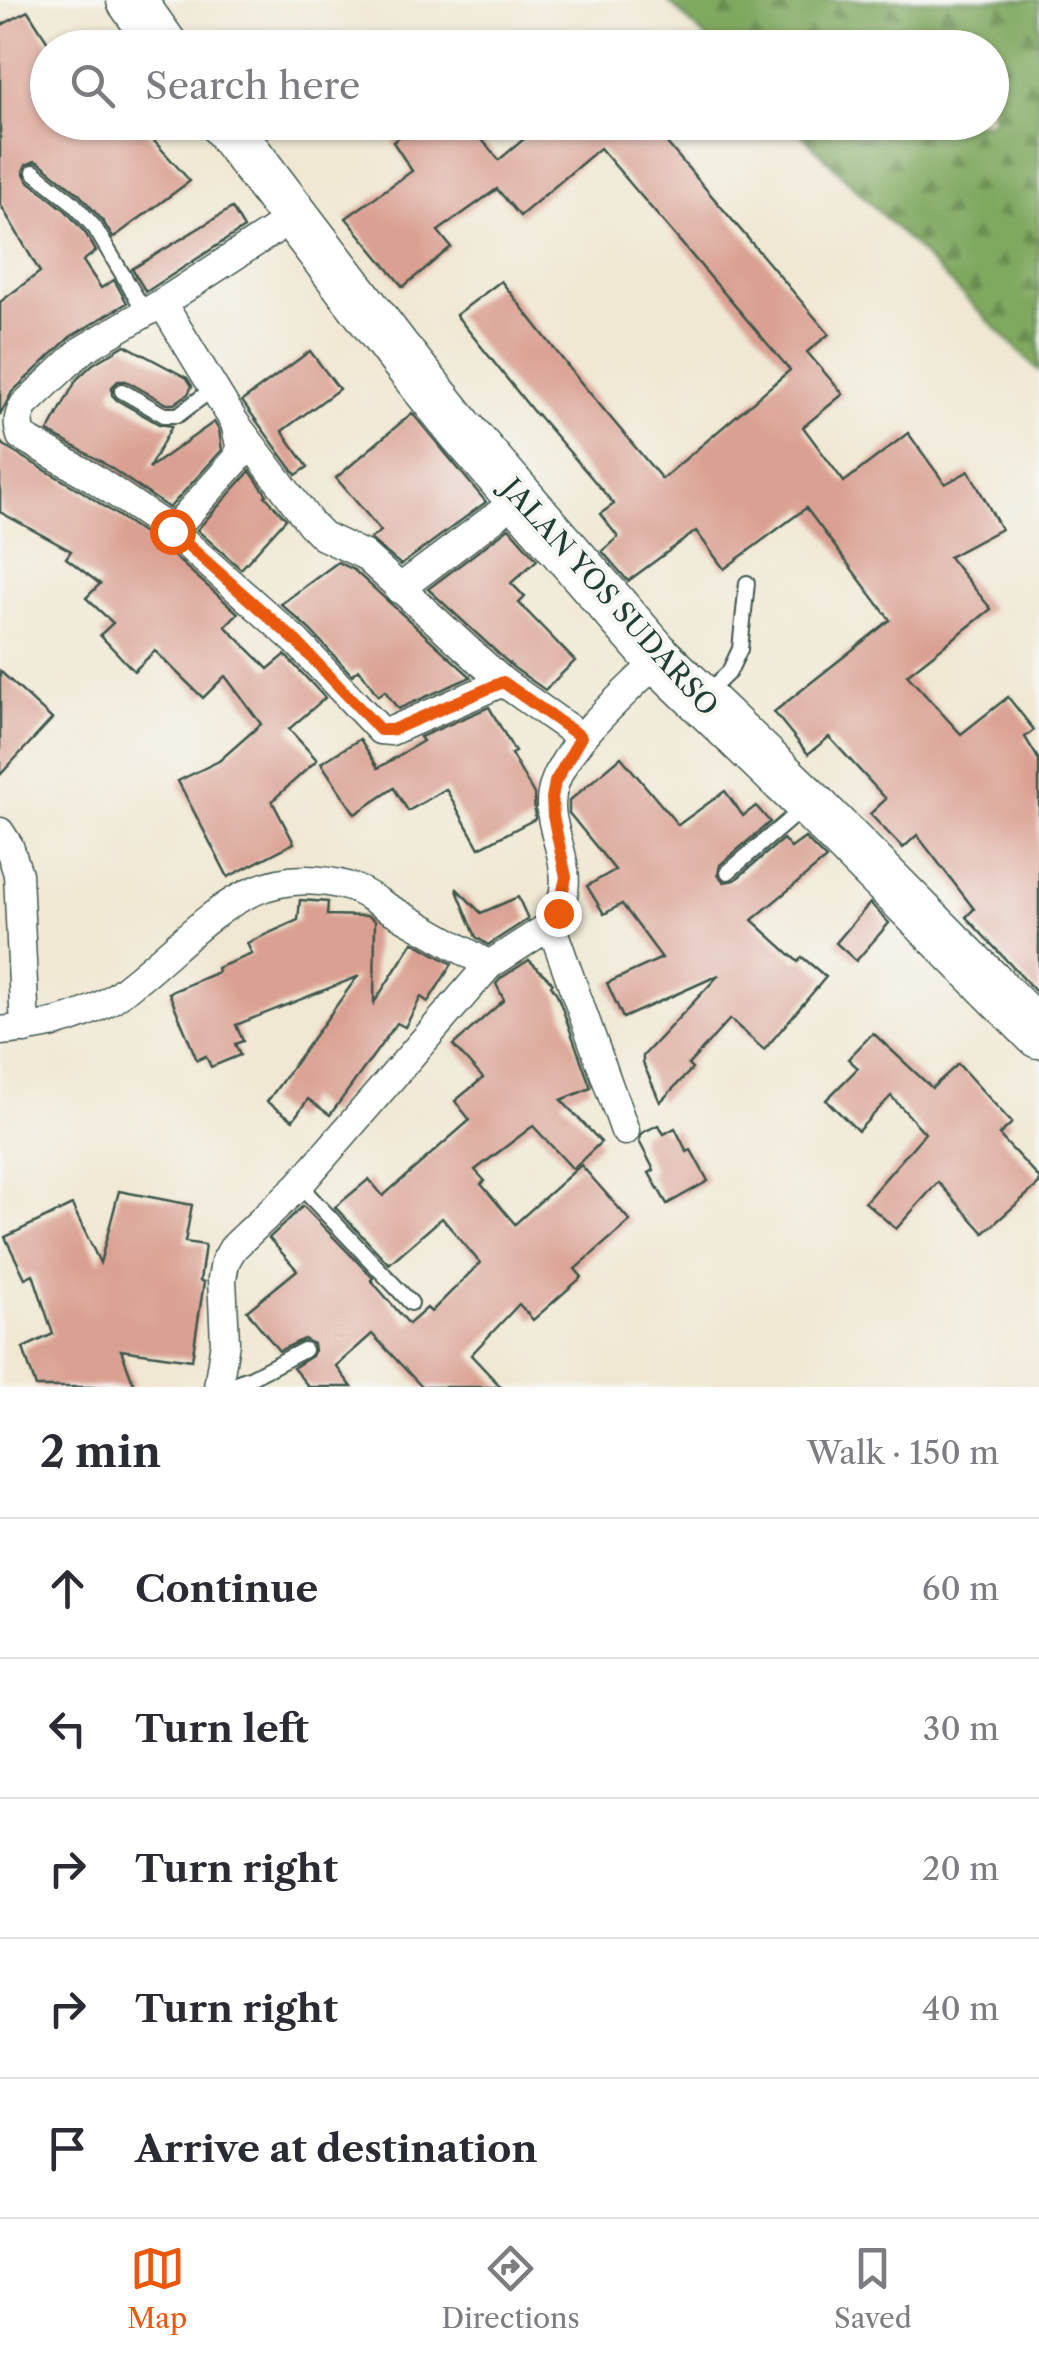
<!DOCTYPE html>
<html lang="en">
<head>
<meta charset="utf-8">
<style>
	:root { --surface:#fff; --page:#f7f7f7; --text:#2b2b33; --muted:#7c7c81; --line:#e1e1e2; --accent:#ea580c }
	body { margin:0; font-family:"Libre Caslon Text",serif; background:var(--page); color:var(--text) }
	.stop { position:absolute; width:30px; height:30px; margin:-22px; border:8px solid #ea580c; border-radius:50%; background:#fff }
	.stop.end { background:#ea580c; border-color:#fff; box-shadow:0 2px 10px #0008 }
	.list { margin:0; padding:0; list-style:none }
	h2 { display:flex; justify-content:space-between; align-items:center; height:130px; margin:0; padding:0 40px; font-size:42px }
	h2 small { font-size:32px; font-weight:400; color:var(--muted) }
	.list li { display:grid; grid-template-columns:65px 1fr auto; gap:30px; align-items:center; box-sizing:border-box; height:140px; padding:0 40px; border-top:2px solid var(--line) }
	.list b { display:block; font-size:38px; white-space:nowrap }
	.list em { font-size:32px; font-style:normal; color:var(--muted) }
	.icon { flex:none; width:55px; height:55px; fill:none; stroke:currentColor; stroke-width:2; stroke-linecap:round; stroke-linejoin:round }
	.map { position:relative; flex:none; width:1039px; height:1387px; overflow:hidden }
	.search { position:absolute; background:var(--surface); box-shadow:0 2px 8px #0004; left:30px; right:30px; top:30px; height:110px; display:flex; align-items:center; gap:25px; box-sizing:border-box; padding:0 35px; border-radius:55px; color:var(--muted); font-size:38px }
	.sheet { height:830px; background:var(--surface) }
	nav { display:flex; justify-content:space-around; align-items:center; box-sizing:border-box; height:140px; border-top:2px solid var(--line); background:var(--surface); font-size:28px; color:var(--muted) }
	nav a { display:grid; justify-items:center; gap:5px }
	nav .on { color:var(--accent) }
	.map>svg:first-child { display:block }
	.forest { fill:url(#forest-firs); stroke:#50734a; stroke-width:2.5 }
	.building { fill:#daa193 }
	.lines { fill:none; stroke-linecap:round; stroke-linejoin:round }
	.service-casing { stroke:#3e574c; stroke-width:18 }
	.minor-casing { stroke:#3e574c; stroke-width:31 }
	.trunk-casing { stroke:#3e574c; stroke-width:51 }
	.service { stroke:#fff; stroke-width:14 }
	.minor { stroke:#fff; stroke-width:28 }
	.trunk { stroke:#fff; stroke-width:48 }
	.route { stroke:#ea580c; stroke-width:12 }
	.labels { text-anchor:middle; stroke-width:8; stroke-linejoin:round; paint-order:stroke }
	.street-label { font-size:28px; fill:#1f3d34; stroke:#f6f6f2 }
</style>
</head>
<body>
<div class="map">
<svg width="1039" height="1387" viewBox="0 0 1039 1387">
	<defs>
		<pattern id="forest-firs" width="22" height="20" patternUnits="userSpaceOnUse" patternTransform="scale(2.5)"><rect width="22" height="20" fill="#80a960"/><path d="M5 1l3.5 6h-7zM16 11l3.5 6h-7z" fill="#688b50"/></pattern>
	</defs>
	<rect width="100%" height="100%" fill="#f6f6f2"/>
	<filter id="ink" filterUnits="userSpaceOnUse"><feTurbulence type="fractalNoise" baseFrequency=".01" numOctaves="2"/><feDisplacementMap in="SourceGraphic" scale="20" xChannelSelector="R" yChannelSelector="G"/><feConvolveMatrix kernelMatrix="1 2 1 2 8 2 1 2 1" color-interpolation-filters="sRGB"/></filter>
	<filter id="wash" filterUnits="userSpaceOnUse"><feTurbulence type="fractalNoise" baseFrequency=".0048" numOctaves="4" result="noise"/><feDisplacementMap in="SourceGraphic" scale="40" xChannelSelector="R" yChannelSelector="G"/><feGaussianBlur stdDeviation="2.25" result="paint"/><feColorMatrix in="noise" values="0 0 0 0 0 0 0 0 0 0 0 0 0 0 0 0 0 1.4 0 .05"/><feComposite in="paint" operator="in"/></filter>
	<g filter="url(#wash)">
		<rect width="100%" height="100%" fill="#f0e8d3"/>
		<polygon class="forest" points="667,0 1039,0 1039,371 790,123 992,122 992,48 715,47"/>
		<g id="blocks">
			<g class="building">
				<polygon points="28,11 48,42 48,122 137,122 190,181 113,238 103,221 79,194 40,163 35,161 26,165 23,171 27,180 65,210 86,234 96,251 83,261 101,288 114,280 127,303 70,337 12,392 0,415 0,302 40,272 0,204 0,26"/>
				<polygon points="416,122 467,122 499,160 544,122 649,122 829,334 807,352 843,394 803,427 844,482 908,433 945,484 969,471 1001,529 949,557 991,609 907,675 961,734 1008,697 1034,730 1025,737 1039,760 1039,995 966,917 974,909 917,835 903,848 870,814 886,799 829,737 808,754 774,712 890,620 806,508 724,569 696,531 628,581 602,551 618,537 600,514 614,504 537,414 536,415 456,315 501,281 578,379 662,479 790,370 600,148 520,216 497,189 438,231 451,247 403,287 346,218 412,171 393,142"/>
				<polygon points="232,208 244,228 146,292 132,269"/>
				<polygon points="125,345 187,378 192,386 188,394 174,404 167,404 126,381 118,381 112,387 112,395 117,400 159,424 172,426 149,468 214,422 219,430 222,450 169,508 102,462 48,432 77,379 93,364"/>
				<polygon points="310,351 339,389 282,431 308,467 296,475 242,401"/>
				<polygon points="412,413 486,502 401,565 370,539 381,531 336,478"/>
				<polygon points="0,442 12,451 83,492 161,545 238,613 225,626 268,669 285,655 325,698 289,729 317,760 272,801 294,843 228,877 178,781 219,761 261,724 225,676 203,698 155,651 134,671 100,635 113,623 86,598 100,584 66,558 71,551 0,512"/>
				<polygon points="250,471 267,495 265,496 286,519 241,569 197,530"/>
				<polygon points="509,528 537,560 511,583 525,597 519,603 575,661 545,690 514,668 428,589"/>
				<polygon points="338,562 354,570 471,677 398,709 385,691 378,696 359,669 352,675 310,630 281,604"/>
				<polygon points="0,671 52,719 0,775"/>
				<polygon points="489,707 515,752 511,754 534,794 535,819 479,848 446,789 408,811 394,788 355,814 321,763 360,739 378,768 423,741 420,737"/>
				<polygon points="621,757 678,825 725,791 743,816 756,806 770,822 720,865 718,875 724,882 735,880 783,839 791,848 805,838 826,859 752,920 798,962 802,957 826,977 764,1050 730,1019 688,1065 692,1069 660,1102 643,1063 643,1056 719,975 623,1018 607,983 662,958 622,904 604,914 587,886 615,870 569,813 569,801"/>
				<polygon points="456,888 481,913 518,897 528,919 488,945 476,937"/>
				<polygon points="300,900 328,902 327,915 368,916 375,921 374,1003 413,942 452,964 428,1002 421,997 405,1027 397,1023 330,1115 308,1099 293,1120 267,1102 357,977 236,1025 243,1041 235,1044 240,1055 211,1067 206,1056 197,1060 169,993 218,972 217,968 252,954 247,943 298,920"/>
				<polygon points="870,903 889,923 856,961 836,943"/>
				<polygon points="529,960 553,983 551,985 557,994 591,1088 561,1100 601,1142 573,1169 533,1126 475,1170 485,1181 481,1184 515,1224 581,1165 630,1221 575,1269 582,1277 533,1320 519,1304 471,1355 501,1387 422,1387 372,1334 336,1366 352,1387 309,1387 293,1368 312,1356 314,1351 313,1344 304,1339 279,1351 247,1311 297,1270 269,1238 303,1206 373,1278 371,1280 409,1324 427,1308 431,1312 480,1263 442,1218 389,1264 335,1207 369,1179 383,1196 470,1120 455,1101 483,1078 453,1045 504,1000 496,984 501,978"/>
				<polygon points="873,1033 932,1088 958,1064 1012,1123 999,1135 1039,1178 1039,1184 984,1233 938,1182 896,1229 865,1202 925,1133 891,1096 858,1131 826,1100 858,1068 848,1059"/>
				<polygon points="658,1125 664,1134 675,1128 687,1152 691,1150 708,1181 667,1204 649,1173 654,1170 639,1141 642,1133"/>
				<polygon points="119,1191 192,1205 185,1242 205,1245 200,1281 204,1282 192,1360 121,1350 135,1387 36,1387 23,1348 53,1334 33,1274 25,1278 5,1237 72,1205 100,1263"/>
			</g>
		</g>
	</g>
	<g filter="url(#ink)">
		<use href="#blocks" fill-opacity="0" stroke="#3e574c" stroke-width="2.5"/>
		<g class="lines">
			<g class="service-casing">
				<g id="service">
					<polyline points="34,172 72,202 95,228 145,312"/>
					<polyline points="122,391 164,415 178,415 214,388"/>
					<polyline points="705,695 729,672 740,649 747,583"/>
					<polyline points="728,872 803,808"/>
					<polyline points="299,1185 411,1303"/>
					<polyline points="224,1387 252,1377 304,1350"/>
				</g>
			</g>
			<g class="minor-casing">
				<g id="minor">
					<path d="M294,217L162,303L82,350L24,405C18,416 17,424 21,436L92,477L172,531L297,642L380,730L391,731L503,682"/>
					<polyline points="162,303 235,423 311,524 323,536 364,555 503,682 581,737"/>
					<polyline points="172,531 238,458 240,445 235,423"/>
					<polyline points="399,589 519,499"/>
					<polyline points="0,832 9,846 18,874 25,1029"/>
					<path d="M0,1031C39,1028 75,1021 109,1001C119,995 129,986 139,978C205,925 254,858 350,887C364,891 377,902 390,909C423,928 456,946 489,965"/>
					<path d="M625,1131L551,925C588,866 537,831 555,782C571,738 626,693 659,659"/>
					<polyline points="218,1387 225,1342 222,1279 225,1262 233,1248 299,1185 489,965 551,925"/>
				</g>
			</g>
			<g class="trunk-casing">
				<g id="trunk">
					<polyline points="131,0 165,48"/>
					<polyline points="223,122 395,348 460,429 659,659 809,803 1039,1034"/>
				</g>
			</g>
			<use href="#service" class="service"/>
			<use href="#minor" class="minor"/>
			<use href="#trunk" class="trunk"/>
		</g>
	</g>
	<g class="lines" filter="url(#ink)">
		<polyline class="route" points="172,531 297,642 380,730 392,730 503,682 581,737 555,782 552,798 553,816 566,877 558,913"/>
	</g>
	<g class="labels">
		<g class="street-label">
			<text transform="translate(610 597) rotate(48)" y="10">JALAN YOS SUDARSO</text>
		</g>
	</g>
</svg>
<div class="stop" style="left:172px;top:531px"></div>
<div class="stop end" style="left:558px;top:913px"></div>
<div class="search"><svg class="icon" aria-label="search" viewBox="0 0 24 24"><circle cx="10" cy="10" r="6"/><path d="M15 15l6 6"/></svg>Search here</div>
</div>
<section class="sheet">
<h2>2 min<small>Walk · 150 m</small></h2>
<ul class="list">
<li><svg class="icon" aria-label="ahead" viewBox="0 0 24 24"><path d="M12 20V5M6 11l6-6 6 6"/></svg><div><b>Continue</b></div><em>60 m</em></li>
<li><svg class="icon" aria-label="left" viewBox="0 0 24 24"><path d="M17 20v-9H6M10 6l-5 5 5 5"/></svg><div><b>Turn left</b></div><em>30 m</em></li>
<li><svg class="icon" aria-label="right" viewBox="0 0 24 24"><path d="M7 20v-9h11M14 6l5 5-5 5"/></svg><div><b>Turn right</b></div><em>20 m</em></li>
<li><svg class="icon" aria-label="right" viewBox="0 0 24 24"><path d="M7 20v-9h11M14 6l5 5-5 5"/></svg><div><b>Turn right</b></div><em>40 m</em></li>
<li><svg class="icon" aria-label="arrive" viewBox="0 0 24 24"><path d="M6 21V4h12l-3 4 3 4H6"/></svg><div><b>Arrive at destination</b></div></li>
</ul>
</section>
<nav>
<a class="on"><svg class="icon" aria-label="map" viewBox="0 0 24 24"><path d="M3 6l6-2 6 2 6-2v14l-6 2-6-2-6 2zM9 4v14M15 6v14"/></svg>Map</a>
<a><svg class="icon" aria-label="directions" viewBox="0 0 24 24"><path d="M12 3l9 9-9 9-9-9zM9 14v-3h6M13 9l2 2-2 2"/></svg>Directions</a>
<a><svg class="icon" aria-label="saved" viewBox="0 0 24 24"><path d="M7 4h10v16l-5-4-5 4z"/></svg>Saved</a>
</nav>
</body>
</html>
